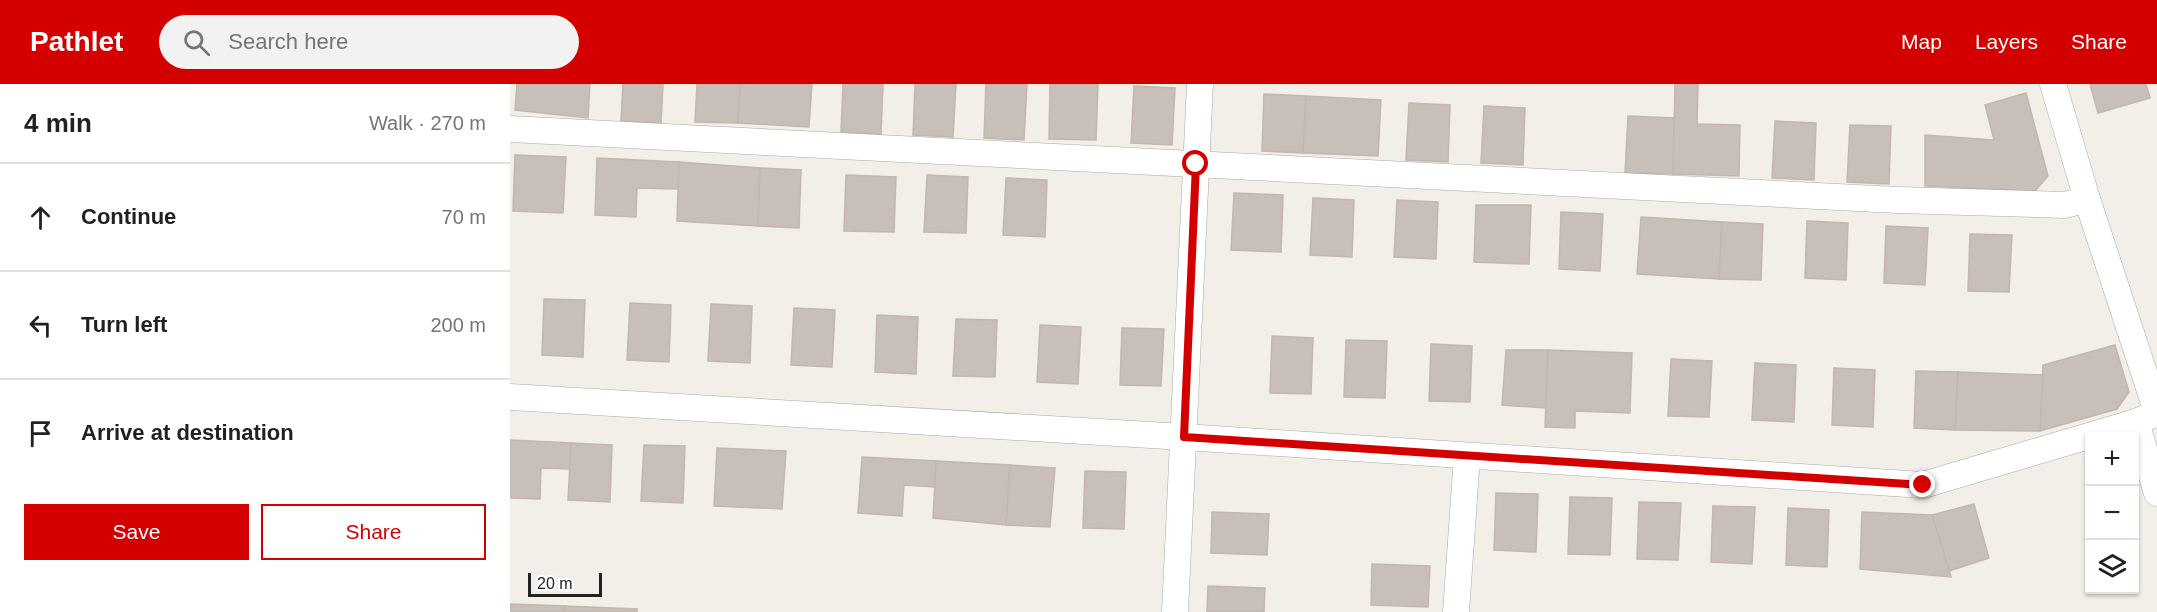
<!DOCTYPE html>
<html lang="en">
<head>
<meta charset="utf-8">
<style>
	:root { --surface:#fff; --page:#f2f2f2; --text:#202124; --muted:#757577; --line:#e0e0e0; --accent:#d40000 }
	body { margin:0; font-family:Arial,sans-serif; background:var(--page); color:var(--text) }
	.controls { position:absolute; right:18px; bottom:18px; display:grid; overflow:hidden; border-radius:0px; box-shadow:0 2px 4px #0004 }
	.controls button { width:54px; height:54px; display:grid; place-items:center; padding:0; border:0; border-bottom:2px solid var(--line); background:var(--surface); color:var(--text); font:30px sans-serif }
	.scale { position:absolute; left:18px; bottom:15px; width:74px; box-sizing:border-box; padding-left:6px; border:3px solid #222; border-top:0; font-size:16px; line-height:21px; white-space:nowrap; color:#222; -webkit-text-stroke:4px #fff; paint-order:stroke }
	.stop { position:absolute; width:18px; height:18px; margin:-14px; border:4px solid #d40000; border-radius:50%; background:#fff }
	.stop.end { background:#d40000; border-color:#fff; box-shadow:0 2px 6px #0008 }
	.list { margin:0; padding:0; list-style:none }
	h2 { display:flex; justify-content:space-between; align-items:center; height:78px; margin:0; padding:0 24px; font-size:26px }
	h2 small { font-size:20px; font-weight:400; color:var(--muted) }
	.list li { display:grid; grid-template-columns:39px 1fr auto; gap:18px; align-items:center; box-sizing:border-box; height:108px; padding:0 24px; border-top:2px solid var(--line) }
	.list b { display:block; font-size:22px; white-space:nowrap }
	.list em { font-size:20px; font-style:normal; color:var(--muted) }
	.actions { display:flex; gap:12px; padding:18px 24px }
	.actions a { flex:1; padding:14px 0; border:2px solid var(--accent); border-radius:0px; text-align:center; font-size:21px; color:var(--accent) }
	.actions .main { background:var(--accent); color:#fff }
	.icon { flex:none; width:33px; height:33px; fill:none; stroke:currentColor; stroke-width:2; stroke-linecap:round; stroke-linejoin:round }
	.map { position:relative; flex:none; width:1647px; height:528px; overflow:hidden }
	header { display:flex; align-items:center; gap:36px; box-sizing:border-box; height:84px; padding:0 30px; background:var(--accent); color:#fff }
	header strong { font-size:28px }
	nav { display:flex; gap:33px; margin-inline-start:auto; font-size:21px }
	.search { width:420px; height:54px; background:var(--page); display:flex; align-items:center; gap:15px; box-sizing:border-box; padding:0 21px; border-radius:33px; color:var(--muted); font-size:22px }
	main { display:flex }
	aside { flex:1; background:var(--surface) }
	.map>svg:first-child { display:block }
	.building { fill:#c7bfb8; stroke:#c4b6ab; stroke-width:1.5 }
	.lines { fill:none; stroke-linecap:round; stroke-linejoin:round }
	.street-casing { stroke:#a9a9a9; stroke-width:27 }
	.street { stroke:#fff; stroke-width:26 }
	.route { stroke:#d40000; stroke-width:8 }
</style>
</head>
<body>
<header>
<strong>Pathlet</strong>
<div class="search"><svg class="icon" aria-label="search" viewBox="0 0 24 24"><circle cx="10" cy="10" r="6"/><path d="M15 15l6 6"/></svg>Search here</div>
<nav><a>Map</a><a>Layers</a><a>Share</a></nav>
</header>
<main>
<aside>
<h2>4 min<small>Walk · 270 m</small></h2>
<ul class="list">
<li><svg class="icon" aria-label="ahead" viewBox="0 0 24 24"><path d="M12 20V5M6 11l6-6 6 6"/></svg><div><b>Continue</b></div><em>70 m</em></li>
<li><svg class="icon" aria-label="left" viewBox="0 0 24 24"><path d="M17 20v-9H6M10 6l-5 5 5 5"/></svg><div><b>Turn left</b></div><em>200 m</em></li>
<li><svg class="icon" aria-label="arrive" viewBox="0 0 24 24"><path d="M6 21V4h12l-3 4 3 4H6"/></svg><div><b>Arrive at destination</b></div></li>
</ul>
<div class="actions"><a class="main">Save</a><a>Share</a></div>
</aside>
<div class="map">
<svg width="1647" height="528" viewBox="0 0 1647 528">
	<rect width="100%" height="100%" fill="#f2efe9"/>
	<g class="building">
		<polygon points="7,0 80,0 78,34 5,26"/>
		<polygon points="113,0 153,0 151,39 111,37"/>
		<polygon points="187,0 230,0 228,39 185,38"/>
		<polygon points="230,0 302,0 299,43 228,39"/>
		<polygon points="333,0 373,0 371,50 331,48"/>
		<polygon points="405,0 446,0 443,53 403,51"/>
		<polygon points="476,0 517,0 514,56 474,54"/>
		<polygon points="540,0 588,0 586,56 539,55"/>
		<polygon points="1165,0 1188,0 1187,40 1230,41 1229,92 1163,90"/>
		<polygon points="1580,0 1636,0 1640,14 1588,29"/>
		<polygon points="624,2 665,4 662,61 621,59"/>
		<polygon points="1516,9 1538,92 1525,107 1415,102 1415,51 1484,56 1475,21"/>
		<polygon points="754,10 796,12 793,69 752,67"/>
		<polygon points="796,12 871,16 868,72 793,69"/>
		<polygon points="899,19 940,21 938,78 896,76"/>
		<polygon points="974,22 1015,24 1013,81 971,79"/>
		<polygon points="1118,32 1164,34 1163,90 1115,89"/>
		<polygon points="1265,37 1306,39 1304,96 1262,94"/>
		<polygon points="1340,41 1381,42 1379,100 1337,98"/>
		<polygon points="5,71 56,73 53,129 3,127"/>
		<polygon points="87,74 169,78 168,105 127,104 126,133 85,131"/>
		<polygon points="169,78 250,84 248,142 167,137"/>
		<polygon points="250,84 291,86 289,144 248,142"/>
		<polygon points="336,91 386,93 384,148 334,147"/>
		<polygon points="417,91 458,93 456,149 414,148"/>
		<polygon points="496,94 537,96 535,153 493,151"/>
		<polygon points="724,109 773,111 771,168 721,166"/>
		<polygon points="803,114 844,116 842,173 800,171"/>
		<polygon points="887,116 928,118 926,175 884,173"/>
		<polygon points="966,121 1021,121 1019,180 964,178"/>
		<polygon points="1051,128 1093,130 1090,187 1049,185"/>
		<polygon points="1131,133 1212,138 1209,195 1127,190"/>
		<polygon points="1297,137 1338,139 1336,196 1295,194"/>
		<polygon points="1212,138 1253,140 1251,196 1209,195"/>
		<polygon points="1376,142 1418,144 1415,201 1374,199"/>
		<polygon points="1460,150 1502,151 1499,208 1458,207"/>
		<polygon points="34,215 75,216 73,273 32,271"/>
		<polygon points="120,219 161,221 159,278 117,276"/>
		<polygon points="201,220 242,222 240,279 198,277"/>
		<polygon points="284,224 325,226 322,283 281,281"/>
		<polygon points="367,231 408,233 406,290 365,288"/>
		<polygon points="446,235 487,236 485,293 443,292"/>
		<polygon points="530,241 571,243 568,300 527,298"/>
		<polygon points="612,244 654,245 651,302 610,301"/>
		<polygon points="762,252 803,254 801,310 760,309"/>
		<polygon points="836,256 877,257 875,314 834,313"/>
		<polygon points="921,260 962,262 960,318 919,317"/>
		<polygon points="1605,261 1619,308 1607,325 1530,347 1533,281"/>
		<polygon points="996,266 1038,266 1036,324 992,321"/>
		<polygon points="1038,266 1122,269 1120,329 1065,327 1065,344 1035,343"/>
		<polygon points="1161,275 1202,277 1199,333 1158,332"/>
		<polygon points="1245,279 1286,281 1284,338 1242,336"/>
		<polygon points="1324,284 1365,286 1363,343 1322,341"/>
		<polygon points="1406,287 1448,288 1445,346 1404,344"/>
		<polygon points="1448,288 1533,291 1530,347 1445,346"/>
		<polygon points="0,356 61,359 60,385 31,384 30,415 0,414"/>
		<polygon points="61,359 102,361 100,418 58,416"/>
		<polygon points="134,361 175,362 173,419 131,417"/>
		<polygon points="207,364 276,367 272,425 204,422"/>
		<polygon points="352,373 426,377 425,403 394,401 392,432 348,429"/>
		<polygon points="426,377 500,381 496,441 423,434"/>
		<polygon points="500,381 545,384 540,443 496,441"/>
		<polygon points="575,387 616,388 614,445 573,444"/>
		<polygon points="986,409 1028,410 1026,468 984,466"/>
		<polygon points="1060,413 1102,414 1100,471 1058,470"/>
		<polygon points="1129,418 1171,419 1168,476 1127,475"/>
		<polygon points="1464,420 1479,474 1439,487 1422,431"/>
		<polygon points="1203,422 1245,423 1242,480 1201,478"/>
		<polygon points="1278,424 1319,426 1317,483 1276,481"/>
		<polygon points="702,428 759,430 757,471 701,469"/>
		<polygon points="1352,428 1422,431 1441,493 1350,485"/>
		<polygon points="862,480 920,482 918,523 861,521"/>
		<polygon points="698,502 755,504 754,528 697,528"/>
		<polygon points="0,520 55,522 54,528 0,528"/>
		<polygon points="55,522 127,525 127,528 54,528"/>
	</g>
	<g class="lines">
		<g class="street-casing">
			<g id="street">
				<polyline points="1543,0 1577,115 1647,328"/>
				<polyline points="0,45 1387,116 1555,121 1577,115"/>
				<polyline points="0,313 674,353 1413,401 1626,338 1647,329"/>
				<polyline points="1626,338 1647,409"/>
				<polyline points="665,528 690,0"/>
				<polyline points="946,528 957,372"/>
			</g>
		</g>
		<use href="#street" class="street"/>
	</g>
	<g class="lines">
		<polyline class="route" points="686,80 674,353 1413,401"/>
	</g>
</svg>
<div class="controls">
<button>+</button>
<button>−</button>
<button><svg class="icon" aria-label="layers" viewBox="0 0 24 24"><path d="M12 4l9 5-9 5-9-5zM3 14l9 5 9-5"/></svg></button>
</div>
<div class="scale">20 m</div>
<div class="stop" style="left:686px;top:80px"></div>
<div class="stop end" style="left:1413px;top:401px"></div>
</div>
</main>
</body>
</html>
